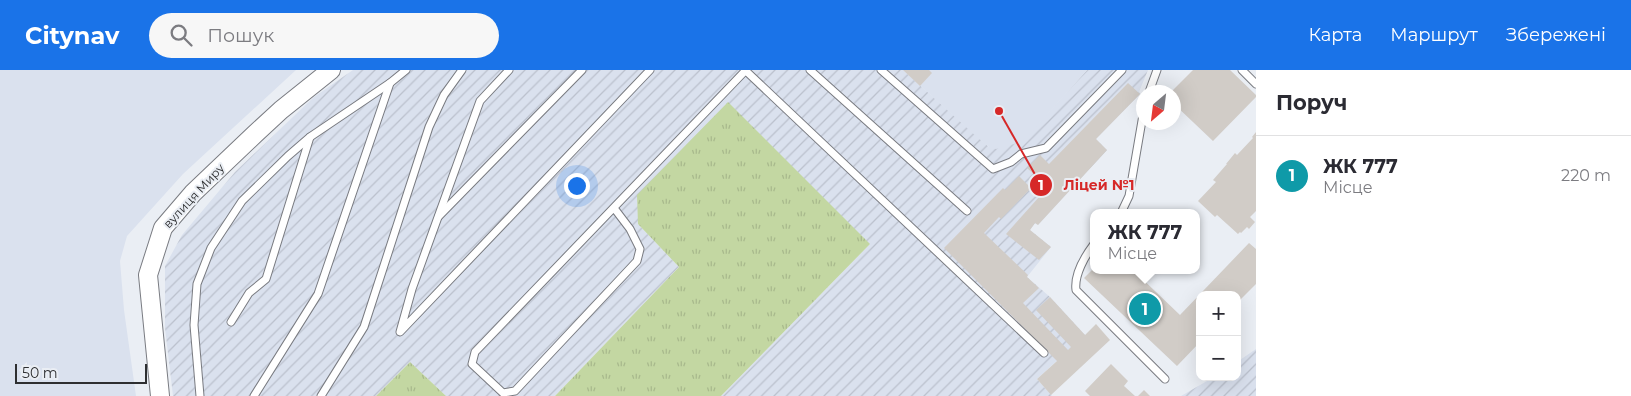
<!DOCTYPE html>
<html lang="uk">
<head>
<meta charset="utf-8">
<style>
	:root { --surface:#fff; --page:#f7f7f7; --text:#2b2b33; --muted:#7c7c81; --line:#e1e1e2; --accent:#1a73e8 }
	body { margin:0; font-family:Montserrat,sans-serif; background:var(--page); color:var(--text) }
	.controls { position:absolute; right:15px; bottom:15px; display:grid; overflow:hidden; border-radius:10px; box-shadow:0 5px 20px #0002 }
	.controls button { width:45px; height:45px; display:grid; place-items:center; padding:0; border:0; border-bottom:1px solid var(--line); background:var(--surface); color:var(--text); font:25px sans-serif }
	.compass { position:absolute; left:1136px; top:15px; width:45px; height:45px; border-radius:50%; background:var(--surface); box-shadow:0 5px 20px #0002; rotate:208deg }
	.scale { position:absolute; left:15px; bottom:12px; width:132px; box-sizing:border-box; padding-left:5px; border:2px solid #2e2f31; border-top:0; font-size:14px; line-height:18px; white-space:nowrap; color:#2e2f31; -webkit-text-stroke:4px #eaeef4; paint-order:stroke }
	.you { position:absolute; left:576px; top:115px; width:18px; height:18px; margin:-12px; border:4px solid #fff; border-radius:50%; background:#1a73e8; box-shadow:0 0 0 8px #1a73e833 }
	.badge { display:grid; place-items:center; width:32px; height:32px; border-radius:50%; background:var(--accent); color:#fff; font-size:16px; font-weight:700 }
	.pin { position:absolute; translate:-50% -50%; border:2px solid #fff; box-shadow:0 1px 5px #0006 }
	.popup { position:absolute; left:1090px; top:139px; width:110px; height:65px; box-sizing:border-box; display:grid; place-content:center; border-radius:10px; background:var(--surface); filter:drop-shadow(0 1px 4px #0005); font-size:16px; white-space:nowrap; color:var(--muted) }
	.popup b { font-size:19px; color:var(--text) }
	.popup::after { content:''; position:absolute; left:50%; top:100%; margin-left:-10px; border:10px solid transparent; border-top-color:var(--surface) }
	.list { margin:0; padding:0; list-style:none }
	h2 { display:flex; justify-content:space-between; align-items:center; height:65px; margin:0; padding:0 20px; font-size:21px }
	h2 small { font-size:16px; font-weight:400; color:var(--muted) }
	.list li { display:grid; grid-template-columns:32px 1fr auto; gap:15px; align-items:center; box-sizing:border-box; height:80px; padding:0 20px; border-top:1px solid var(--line) }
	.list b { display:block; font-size:19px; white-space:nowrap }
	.list p { margin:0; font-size:16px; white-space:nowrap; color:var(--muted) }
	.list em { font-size:16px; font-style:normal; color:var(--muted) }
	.icon { flex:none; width:28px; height:28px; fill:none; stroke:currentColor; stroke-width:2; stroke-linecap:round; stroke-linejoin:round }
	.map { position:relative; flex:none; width:1256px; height:326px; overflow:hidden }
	header { display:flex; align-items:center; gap:30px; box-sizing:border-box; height:70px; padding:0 25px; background:var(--accent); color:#fff }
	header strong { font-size:24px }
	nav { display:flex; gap:28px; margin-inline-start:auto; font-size:18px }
	.search { width:350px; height:45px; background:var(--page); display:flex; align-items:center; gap:12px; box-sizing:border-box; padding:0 18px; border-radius:28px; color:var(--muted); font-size:19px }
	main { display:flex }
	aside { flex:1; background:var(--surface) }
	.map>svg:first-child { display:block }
	.industrial { fill:url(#industrial-furrows) }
	.built { fill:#dae1ee }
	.grass { fill:url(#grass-tufts) }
	.building { fill:#d1ccc7 }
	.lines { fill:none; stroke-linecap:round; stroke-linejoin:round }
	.service-casing { stroke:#797b81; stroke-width:9 }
	.tertiary-casing { stroke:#797b81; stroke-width:20 }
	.service { stroke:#fff; stroke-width:7 }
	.tertiary { stroke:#fff; stroke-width:18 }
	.labels { text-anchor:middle; stroke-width:4; stroke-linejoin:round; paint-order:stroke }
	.street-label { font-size:12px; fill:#2e2f31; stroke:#eaeef4 }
	.leader { fill:none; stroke:#d62828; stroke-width:2 }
	.callout-dot { fill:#d62828; stroke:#eaeef4; stroke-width:2 }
	.mark-label { font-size:15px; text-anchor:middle; font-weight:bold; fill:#fff }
	.callout-label { font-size:14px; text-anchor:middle; font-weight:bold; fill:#d62828; stroke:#eaeef4; stroke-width:4; stroke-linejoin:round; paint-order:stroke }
</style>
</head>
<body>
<header>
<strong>Citynav</strong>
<div class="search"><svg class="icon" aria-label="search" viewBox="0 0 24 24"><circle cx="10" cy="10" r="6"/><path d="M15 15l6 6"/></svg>Пошук</div>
<nav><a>Карта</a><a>Маршрут</a><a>Збережені</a></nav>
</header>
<main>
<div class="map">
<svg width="1256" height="326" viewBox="0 0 1256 326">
	<defs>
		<pattern id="industrial-furrows" width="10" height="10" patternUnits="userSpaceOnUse" patternTransform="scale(1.25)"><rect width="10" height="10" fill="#dae1ee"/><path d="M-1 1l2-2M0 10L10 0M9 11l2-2" fill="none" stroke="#bbc1cd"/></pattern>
		<pattern id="grass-tufts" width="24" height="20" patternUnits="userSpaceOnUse" patternTransform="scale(1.25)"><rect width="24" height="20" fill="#c3d7a2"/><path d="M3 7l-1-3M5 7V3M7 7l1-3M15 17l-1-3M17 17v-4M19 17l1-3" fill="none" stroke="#a8b98c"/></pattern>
	</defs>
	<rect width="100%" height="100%" fill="#eaeef4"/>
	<g class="industrial">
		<polygon points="353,0 903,0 989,77 1027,66 1087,0 1148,0 1139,22 1140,24 1096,69 1107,80 1038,155 1035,153 1030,160 1051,177 1027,207 1050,227 1085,265 1037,309 1052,326 721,326 870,174 638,154 679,197 555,326 446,326 410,292 376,326 173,326 165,258 165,196 182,165 235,102 314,27"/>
		<polygon points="1256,279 1256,326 1181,326 1214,307 1237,307 1237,292"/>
	</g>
	<g class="built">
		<polygon points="0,0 296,0 183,104 127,166 120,191 124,240 136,326 0,326"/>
		<polygon points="903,0 1087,0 1027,67 1014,74 996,79 989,77 977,67"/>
	</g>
	<g class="grass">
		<polygon points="728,32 870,174 721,326 555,326 679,197 638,154 637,125"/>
		<polygon points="410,292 446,326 376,326"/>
	</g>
	<g class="building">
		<polygon points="903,0 929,0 932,3 920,16"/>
		<polygon points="1193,0 1230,0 1256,25 1256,27 1213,71 1174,34 1174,22 1171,22"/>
		<polygon points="1128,13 1140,24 1096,69 1107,80 1038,155 1035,153 1030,160 1051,177 1039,190 1006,164 1048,117 1027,98 1040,85 1049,94"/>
		<polygon points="1256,62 1256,141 1250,147 1255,152 1249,159 1247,157 1241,163 1240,162 1238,164 1217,145 1215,147 1198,131 1216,112 1213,110 1227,94 1226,94 1235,83 1237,85 1253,68 1252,67"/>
		<polygon points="1019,106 1031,118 1001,149 999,147 984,163 1028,205 1027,207 1039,218 1023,233 1068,280 1071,277 1036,240 1050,227 1085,265 1096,254 1110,270 1051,325 1037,309 1057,291 944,178 1003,118 1005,120"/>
		<polygon points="1249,173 1256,179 1256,214 1237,233 1237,225 1200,225 1200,272 1177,296 1084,208 1094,198 1094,200 1133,200 1180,245"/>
		<polygon points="1111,294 1128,311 1124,316 1135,326 1090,326 1085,321"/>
		<polygon points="1144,320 1150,326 1138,326"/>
	</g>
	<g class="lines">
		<g class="service-casing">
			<g id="service">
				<polyline points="509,0 480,31 412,219 400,262 650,0"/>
				<polyline points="810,0 967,141"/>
				<polyline points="881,0 993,99 1011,92 1021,84 1046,78 1122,0"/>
				<polyline points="1242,0 1256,14"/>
				<polyline points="746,1 1044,283"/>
				<polyline points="1149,22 1157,0"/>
				<polyline points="614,138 630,159 640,179 637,191 515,321 503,323 472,294 475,282 746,0"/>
				<polyline points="1121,143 1129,126 1144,39"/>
				<polyline points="439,146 582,0"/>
				<path d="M1094,174C1085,186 1074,205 1076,220L1165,309"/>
				<polyline points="231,252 249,223 266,209 310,67"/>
				<polyline points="200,326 194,255 197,214 211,178 242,131 288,86 310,67 390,13"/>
				<polyline points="254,326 318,224 390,13 406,0"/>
				<polyline points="321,326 364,257 429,57 444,25 462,0"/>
			</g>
		</g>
		<g class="tertiary-casing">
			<polyline id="tertiary" points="160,326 148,205 163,158 193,123 255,64 281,40 331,0"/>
		</g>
		<use href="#service" class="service"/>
		<use href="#tertiary" class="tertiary"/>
	</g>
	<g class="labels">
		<g class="street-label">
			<text transform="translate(194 126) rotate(-47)" y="4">вулиця Миру</text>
		</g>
	</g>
	<path class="leader" d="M999 41L1041 115"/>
	<g class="callout-dot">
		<circle cx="999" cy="41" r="5"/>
		<circle cx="1041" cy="115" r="12"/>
	</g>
	<g class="mark-label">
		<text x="1041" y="120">1</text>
	</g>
	<g class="callout-label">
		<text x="1099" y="120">Ліцей №1</text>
	</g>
</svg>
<div class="controls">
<button>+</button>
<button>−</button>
</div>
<svg class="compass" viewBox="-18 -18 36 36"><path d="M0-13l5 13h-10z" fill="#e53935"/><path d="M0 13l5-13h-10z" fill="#7c7c81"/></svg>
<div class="scale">50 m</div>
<div class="you"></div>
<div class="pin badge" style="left:1145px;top:239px;background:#0f9aa8">1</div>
<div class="popup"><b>ЖК 777</b>Місце</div>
</div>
<aside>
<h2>Поруч<small></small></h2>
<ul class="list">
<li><span class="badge" style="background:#0f9aa8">1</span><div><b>ЖК 777</b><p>Місце</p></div><em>220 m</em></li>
</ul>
</aside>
</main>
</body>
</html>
